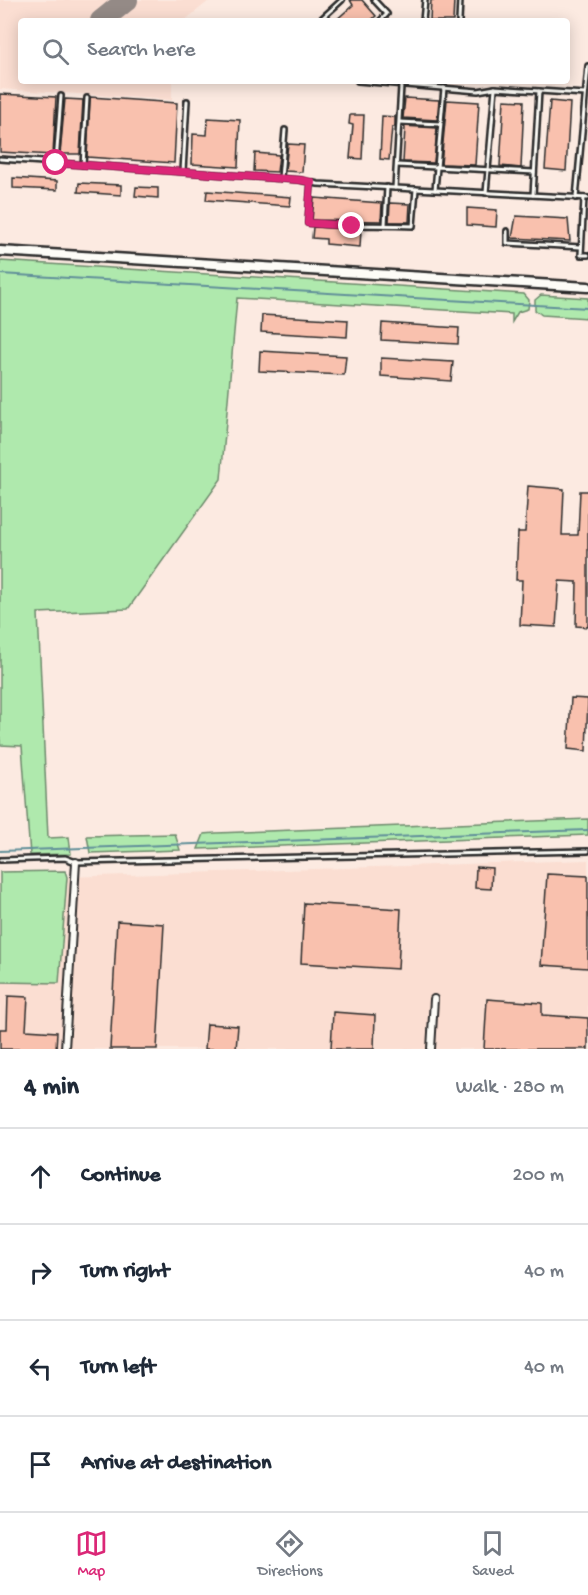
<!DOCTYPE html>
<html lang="en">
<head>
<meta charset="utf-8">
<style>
	:root { --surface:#fff; --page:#f6f6f7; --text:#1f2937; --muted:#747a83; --line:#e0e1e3; --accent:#db2777 }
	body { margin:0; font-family:"Gochi Hand",sans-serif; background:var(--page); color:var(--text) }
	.stop { position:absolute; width:18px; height:18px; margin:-14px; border:4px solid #db2777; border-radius:50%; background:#fff }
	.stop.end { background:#db2777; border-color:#fff; box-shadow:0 2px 6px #0008 }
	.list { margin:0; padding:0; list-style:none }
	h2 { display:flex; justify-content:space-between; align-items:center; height:78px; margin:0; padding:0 24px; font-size:26px }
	h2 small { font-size:20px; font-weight:400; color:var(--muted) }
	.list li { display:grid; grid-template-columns:39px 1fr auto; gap:18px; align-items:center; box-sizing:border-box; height:96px; padding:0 24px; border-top:2px solid var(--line) }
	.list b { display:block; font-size:22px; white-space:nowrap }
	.list em { font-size:20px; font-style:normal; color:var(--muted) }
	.icon { flex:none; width:33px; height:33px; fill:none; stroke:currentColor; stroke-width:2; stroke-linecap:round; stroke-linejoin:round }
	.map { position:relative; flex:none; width:588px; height:1049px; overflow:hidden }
	.search { position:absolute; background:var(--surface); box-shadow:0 3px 15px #0003; left:18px; right:18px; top:18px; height:66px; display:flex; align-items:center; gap:15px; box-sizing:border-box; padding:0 21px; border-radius:6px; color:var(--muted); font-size:22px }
	.sheet { height:462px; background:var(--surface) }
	nav { display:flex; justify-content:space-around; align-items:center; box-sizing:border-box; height:84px; border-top:2px solid var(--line); background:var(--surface); font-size:16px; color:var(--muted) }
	nav a { display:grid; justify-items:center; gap:3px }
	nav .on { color:var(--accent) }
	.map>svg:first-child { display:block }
	.built { fill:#fbded2 }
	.green { fill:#afe9ad; stroke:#6d8a6c; stroke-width:1.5 }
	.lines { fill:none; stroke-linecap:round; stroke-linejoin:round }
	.stream { stroke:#618f99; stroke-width:2 }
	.taxiway { stroke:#948a86; stroke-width:22 }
	.building { fill:#f9c1ae; stroke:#2b2b2b; stroke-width:1.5 }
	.service-casing { stroke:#2b2b2b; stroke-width:8 }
	.minor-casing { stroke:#2b2b2b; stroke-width:10 }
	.tertiary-casing { stroke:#2b2b2b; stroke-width:13 }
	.service { stroke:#fdfcf7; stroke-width:3 }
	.minor { stroke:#fdfcf7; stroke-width:6 }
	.tertiary { stroke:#fdfcf7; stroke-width:8 }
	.route { stroke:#db2777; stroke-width:8 }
</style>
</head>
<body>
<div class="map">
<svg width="588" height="1049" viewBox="0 0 588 1049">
	<rect width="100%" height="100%" fill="#fceae1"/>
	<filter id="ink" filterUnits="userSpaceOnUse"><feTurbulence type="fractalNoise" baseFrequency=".0167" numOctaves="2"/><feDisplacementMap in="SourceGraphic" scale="12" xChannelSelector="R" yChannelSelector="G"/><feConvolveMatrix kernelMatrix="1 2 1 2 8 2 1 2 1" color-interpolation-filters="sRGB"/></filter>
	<g filter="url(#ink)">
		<g class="built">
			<polygon points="0,0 210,0 184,21 21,21 21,81 172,81 172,100 0,89"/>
			<polygon points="588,860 588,1049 0,1049 0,982 59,982 67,877"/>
		</g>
		<g class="green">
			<polygon points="0,261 524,294 529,300 528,309 518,312 512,322 512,314 237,298 221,479 128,609 38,613 48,838 69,837 71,854 30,855 22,746 0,745"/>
			<polygon points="541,295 588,298 588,318 542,315 535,310 535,300"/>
			<polygon points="588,819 588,835 198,849 204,834 216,833"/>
			<polygon points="175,834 180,850 90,853 87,836"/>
			<polygon points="65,871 67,877 59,983 0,982 0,872"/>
		</g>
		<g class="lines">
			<g class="stream">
				<polyline points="0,274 588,308"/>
				<polyline points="0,851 588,830"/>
			</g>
			<polyline class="taxiway" points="101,21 127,0"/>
		</g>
		<g class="building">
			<polygon points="350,0 362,0 376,16 370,21 335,21 353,5"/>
			<polygon points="431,0 454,0 453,21 430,21"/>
			<polygon points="0,94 56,97 53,155 0,152"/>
			<polygon points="90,97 177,103 174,163 87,157"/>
			<polygon points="405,98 439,100 437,120 403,118"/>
			<polygon points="65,99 83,100 80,154 60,154"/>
			<polygon points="447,100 479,102 475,165 441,164"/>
			<polygon points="504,100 524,101 521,168 500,166"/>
			<polygon points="550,101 570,103 566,171 545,169"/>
			<polygon points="350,115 364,115 362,159 350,158 353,125 349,124"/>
			<polygon points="382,116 395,117 395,127 392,127 389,160 380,159"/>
			<polygon points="208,118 240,120 238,167 192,164 193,134 207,135"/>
			<polygon points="402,126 437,128 434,163 403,162 405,128"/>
			<polygon points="288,144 304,145 302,172 285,171"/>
			<polygon points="255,153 279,155 277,172 254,171"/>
			<polygon points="13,178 57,181 57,190 13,188"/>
			<polygon points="79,183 121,185 121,195 78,192"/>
			<polygon points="136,187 158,188 158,198 135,196"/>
			<polygon points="207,191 291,197 290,206 206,200"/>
			<polygon points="314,198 382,203 381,221 312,220"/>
			<polygon points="390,203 410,204 409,222 389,222"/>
			<polygon points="467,208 497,210 496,227 467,225"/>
			<polygon points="516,216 568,219 570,241 512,238"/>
			<polygon points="313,227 361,229 360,247 326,244 326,239 312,238"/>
			<polygon points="262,315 348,320 347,337 261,332"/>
			<polygon points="382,323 459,328 458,344 381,340"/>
			<polygon points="260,351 346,356 344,375 259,371"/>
			<polygon points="381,358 453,362 451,381 381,376"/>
			<polygon points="528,486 564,489 562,535 578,535 580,491 588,491 588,627 576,626 577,582 559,581 556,627 520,625 522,580 516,580 518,532 525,532"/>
			<polygon points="571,698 588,699 586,751 568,749"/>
			<polygon points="476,867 492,868 491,889 475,888"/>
			<polygon points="547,874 588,876 588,968 541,965"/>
			<polygon points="304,903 401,909 398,969 301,963"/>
			<polygon points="117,921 164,924 157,1049 110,1049"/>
			<polygon points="8,996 28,997 26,1030 57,1032 56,1049 0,1049 0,1029 7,1029"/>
			<polygon points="487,999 542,1003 542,1015 588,1018 588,1049 484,1049"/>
			<polygon points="333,1012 375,1015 374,1049 331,1049"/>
			<polygon points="207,1024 238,1026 236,1049 205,1049"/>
		</g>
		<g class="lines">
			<g class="service-casing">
				<g id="service">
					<polyline points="374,0 387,14 380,21"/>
					<polyline points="319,21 342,0"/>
					<polyline points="423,21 425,0"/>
					<polyline points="459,21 460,0"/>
					<polyline points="358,81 478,91 495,88 585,94"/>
					<polyline points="400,122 440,124"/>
					<polyline points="0,159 300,180 318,184 588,198"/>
					<polyline points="56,163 61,96"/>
					<polyline points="83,165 87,98"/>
					<polyline points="397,165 534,172"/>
					<polyline points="183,171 187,101"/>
					<polyline points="281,178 285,130"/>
					<path d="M311,182L308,223C344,227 377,224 413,226L416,189"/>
					<polyline points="395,188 401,86"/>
					<polyline points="435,190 444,88"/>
					<polyline points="486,193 495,88"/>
					<polyline points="533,195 539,91"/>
					<polyline points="576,198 588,66"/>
					<polyline points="584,198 581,255 588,255"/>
					<polyline points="385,225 387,187"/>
					<polyline points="507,231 507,243 581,247"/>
					<polyline points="0,860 65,858 76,862 588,851"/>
				</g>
			</g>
			<g class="minor-casing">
				<g id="minor">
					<polyline points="65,1049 76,862"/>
					<polyline points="431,1049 434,999"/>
				</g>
			</g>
			<g class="tertiary-casing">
				<polyline id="tertiary" points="0,251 588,287"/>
			</g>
			<use href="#service" class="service"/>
			<use href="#minor" class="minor"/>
			<use href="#tertiary" class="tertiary"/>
		</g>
	</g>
	<g class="lines" filter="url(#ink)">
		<polyline class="route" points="56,163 300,180 311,182 308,223 352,226"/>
	</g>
</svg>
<div class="stop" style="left:56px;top:163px"></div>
<div class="stop end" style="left:352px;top:226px"></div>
<div class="search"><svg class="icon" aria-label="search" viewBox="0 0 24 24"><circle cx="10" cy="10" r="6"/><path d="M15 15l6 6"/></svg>Search here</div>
</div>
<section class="sheet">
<h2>4 min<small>Walk · 280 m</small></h2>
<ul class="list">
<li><svg class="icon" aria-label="ahead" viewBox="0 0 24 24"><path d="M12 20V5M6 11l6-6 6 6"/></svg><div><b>Continue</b></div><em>200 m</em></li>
<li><svg class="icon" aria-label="right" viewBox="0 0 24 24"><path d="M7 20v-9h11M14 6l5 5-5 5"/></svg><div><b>Turn right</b></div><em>40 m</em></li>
<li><svg class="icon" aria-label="left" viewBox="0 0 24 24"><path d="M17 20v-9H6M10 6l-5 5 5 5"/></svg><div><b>Turn left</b></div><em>40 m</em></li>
<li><svg class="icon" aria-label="arrive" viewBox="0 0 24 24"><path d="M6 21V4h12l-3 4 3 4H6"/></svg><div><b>Arrive at destination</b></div></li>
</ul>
</section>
<nav>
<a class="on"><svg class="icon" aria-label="map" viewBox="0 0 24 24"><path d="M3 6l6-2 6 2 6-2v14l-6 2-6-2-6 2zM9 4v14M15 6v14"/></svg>Map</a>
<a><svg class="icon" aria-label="directions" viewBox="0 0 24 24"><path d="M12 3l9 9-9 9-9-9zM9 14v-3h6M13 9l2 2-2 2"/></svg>Directions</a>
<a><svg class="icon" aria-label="saved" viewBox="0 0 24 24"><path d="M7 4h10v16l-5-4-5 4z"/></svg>Saved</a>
</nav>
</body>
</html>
